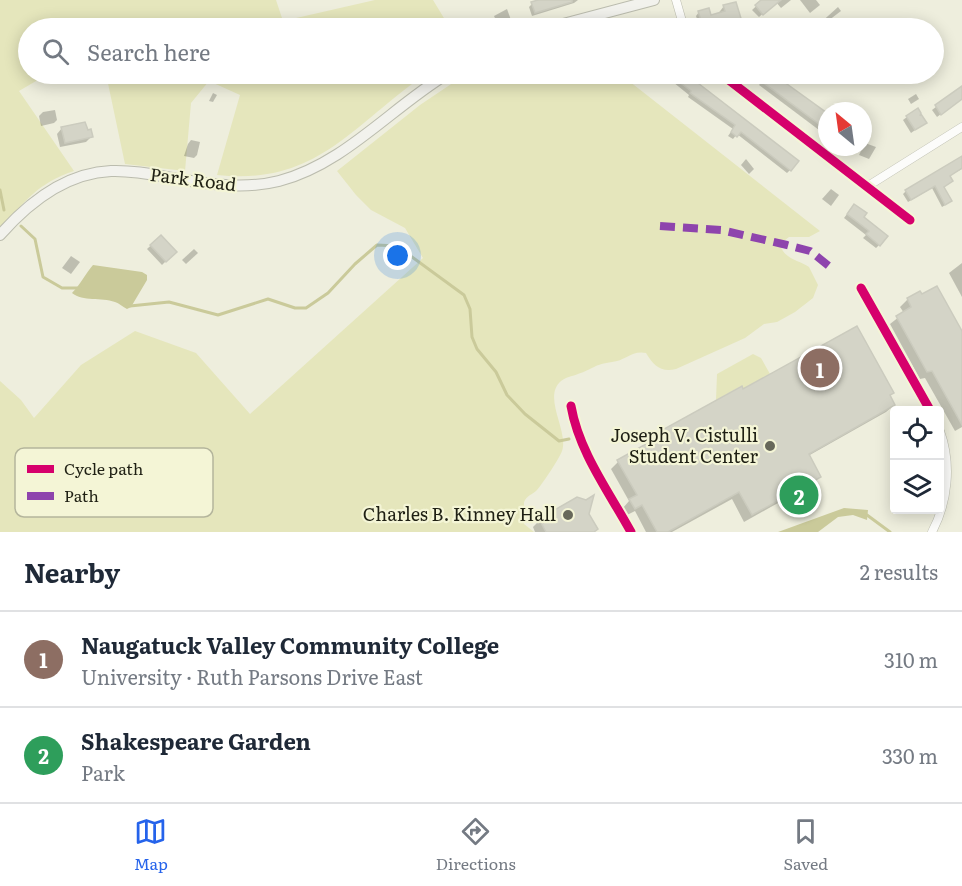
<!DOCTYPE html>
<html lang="en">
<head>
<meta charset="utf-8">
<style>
	:root { --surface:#fff; --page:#f2f2f3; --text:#1f2937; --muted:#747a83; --line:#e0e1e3; --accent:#2563eb }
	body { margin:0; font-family:Literata,serif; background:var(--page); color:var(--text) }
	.controls { position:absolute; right:18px; bottom:18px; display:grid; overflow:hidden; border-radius:6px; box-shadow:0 3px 15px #0003 }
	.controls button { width:54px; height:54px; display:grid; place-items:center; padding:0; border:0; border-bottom:2px solid var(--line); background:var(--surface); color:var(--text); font:30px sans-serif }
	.compass { position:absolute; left:818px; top:102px; width:54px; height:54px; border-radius:50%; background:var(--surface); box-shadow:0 3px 15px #0003; rotate:331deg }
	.you { position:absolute; left:398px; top:256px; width:21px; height:21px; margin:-15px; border:4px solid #fff; border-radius:50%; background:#1a73e8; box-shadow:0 0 0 9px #1a73e833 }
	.badge { display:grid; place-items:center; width:39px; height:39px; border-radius:50%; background:var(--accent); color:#fff; font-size:20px; font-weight:700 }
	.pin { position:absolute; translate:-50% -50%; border:3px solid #fff; box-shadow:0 2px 6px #0006 }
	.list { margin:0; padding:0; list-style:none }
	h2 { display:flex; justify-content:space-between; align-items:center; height:78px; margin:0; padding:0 24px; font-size:26px }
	h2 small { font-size:20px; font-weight:400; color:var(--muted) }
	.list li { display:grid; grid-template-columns:39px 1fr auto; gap:18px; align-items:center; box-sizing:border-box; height:96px; padding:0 24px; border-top:2px solid var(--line) }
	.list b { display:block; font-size:22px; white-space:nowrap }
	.list p { margin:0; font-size:20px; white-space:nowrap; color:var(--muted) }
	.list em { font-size:20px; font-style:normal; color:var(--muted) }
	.icon { flex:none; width:33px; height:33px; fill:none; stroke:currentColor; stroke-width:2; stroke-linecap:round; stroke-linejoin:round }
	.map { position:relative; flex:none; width:962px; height:532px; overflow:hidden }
	.search { position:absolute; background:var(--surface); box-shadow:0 3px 15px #0003; left:18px; right:18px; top:18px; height:66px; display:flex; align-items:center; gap:15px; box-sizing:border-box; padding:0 21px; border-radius:33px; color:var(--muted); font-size:22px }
	.sheet { height:270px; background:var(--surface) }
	nav { display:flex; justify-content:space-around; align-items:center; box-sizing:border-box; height:84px; border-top:2px solid var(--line); background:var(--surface); font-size:16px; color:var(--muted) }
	nav a { display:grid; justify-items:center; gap:3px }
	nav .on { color:var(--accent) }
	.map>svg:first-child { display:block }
	.green { fill:#e5e6bc }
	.water { fill:#caca9a }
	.shadow { fill:#0003 }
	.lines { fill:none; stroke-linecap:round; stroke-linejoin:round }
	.stream { stroke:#caca9a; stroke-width:3 }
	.building { fill:#d4d4c7; stroke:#cbcbbe; stroke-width:1.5 }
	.minor-casing { stroke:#bbbcae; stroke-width:9 }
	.secondary-casing { stroke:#bbbcae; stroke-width:12 }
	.minor { stroke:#fcfcfa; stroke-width:8 }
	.secondary { stroke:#f2f2ed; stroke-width:10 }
	.quiet { stroke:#8e44ad; stroke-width:8; stroke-dasharray:15 8; stroke-linecap:butt }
	.cycleway-casing { stroke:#f4f5d6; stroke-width:13 }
	.cycleway { stroke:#d6006c; stroke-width:9 }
	.poi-dot { fill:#67685a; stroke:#f4f5d6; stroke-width:2 }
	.labels { text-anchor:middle; stroke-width:4.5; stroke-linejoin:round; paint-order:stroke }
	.street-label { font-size:18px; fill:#1f2014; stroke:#f4f5d6 }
	.poi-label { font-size:18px; fill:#1f2014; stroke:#f4f5d6; text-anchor:end }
	.key { fill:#f4f5d6; stroke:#b4b59c; stroke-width:1.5 }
	.key-label { font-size:16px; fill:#1f2014 }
</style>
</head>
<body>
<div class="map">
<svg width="962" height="532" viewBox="0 0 962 532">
	<rect width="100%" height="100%" fill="#eed"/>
	<g class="green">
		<path d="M0,0H276L283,21L375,0H433L450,28H28V74H48L19,91L74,171C38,183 23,202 0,231Z"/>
		<path d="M106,74H426C352,125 317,186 217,175L240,95L209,81L191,103L185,171L125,164Z"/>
		<path d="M466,74H620L820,231L809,237H789L780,244C783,259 799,260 809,267L818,285L813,298L795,312L777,322L764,324L745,338L676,369C661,373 653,365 646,353C632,350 625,361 612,362C595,364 593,369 578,374C573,376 566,377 561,381C542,397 569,431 562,451C559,459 543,483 537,490C532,495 527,495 524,502V524L534,532H0V381L21,400L34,418L81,365L135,331L196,353L250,414L423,258L405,228L371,210L356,195L337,171L420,105Z"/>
		<polygon points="753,354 761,358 770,374 743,389 741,386 716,400 717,374"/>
		<polygon points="801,489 806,491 814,506 807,509 790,508 783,499"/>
	</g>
	<g class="water">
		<path d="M93,265L142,272L147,275V280L131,307L127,309C123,307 119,303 115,302C101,297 83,302 72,293C81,284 85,274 93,265Z"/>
		<polygon points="844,508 868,510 867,520 853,515 838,517 818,532 778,532"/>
	</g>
	<g class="shadow">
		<polygon points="543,0 578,0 574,3 532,16 529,7 532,4"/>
		<polygon points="763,0 791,0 781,8 776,2 759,17 752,10"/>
		<polygon points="800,0 816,0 820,5 810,13"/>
		<polygon points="724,6 741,24 737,28 717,28 714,19"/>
		<polygon points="838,7 841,11 820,27 818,25"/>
		<polygon points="507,9 511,20 499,27 494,16"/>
		<polygon points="699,12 707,23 699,25 696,16"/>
		<polygon points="661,22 662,28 646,28 649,25"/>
		<polygon points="671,74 686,74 693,79 790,170 787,173 737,134 733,139 728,136 733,129 688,97 689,95 668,78"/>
		<polygon points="768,74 827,116 827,136 759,85"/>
		<polygon points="962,87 962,98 937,117 932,110"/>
		<polygon points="213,93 217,95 213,102 209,101"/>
		<polygon points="916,94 919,99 911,104 908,99"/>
		<polygon points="55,110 57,120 54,123 41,126 39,116 43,112"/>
		<polygon points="907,117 925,123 911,133 903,120"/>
		<polygon points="62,128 91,137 86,142 60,147 57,134"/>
		<polygon points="191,140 200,142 197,155 194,158 184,156 188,144"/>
		<polygon points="865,143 876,147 869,159 859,155"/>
		<polygon points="962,157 962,169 949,176 942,187 950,201 947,204 942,207 932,188 908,202 903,194 906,191"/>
		<polygon points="746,159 754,169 749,174 741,165"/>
		<polygon points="831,189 839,195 831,206 822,199"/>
		<polygon points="851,209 862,217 879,245 876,248 863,238 866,235 844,218"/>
		<polygon points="160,237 175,252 162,265 147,249"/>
		<polygon points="194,249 198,253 186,264 182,260"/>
		<polygon points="71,256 80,262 71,274 62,268"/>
		<polygon points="962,263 962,297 949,273"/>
		<polygon points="920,293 962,332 962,427 955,431 925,378 920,379 890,324 904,313 900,307 907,300"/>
		<polygon points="892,393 889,396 894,405 886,412 808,456 819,477 812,484 744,522 732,499 672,532 646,532 635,511 627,515 623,508 629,501 611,469 618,462 649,443 656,435"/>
		<polygon points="588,514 594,532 535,532 533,527 540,520"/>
	</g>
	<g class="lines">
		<g class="stream">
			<polyline points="0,190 4,210"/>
			<polyline points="21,226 35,239 43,277 62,288 80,288"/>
			<polyline points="130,306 169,302 218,315 268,299 295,308 306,308 328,293 355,264 377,245 397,246 464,295 470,309 472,337 477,349 496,372 507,395 525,414 559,441 569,439"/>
			<polyline points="867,515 890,532"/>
		</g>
	</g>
	<g class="building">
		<polygon points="538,0 572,0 572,2 535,13 531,2"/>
		<polygon points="761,0 781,0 763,15 755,5"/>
		<polygon points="736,2 743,25 731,28 703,28 698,11 709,8 711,15 725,11 723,5"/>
		<polygon points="669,74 688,74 695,79 694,80 799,161 791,171 741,132 737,137 731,132 735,125 690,93 691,91"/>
		<polygon points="767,74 773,74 827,113 827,130 761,81"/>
		<polygon points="962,86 962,99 941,115 935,105"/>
		<polygon points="918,108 921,113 920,116 921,114 927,123 915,130 906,116"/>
		<polygon points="85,122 88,130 91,129 93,137 65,143 61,127"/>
		<polygon points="962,156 962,168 950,176 953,181 944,187 952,201 945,205 935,186 911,200 905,190"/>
		<polygon points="854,204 867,213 864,217 888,236 880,246 866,234 869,231 847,214"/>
		<polygon points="161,235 177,252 166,262 150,245"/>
		<polygon points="937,286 962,331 962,425 932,371 927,372 896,316 911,307 907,298 920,291 922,294"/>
		<polygon points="857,326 894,393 890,395 895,405 809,454 821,477 752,515 739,492 668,532 657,532 642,505 635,509 629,499 637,495 617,460 657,438 655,434 742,386 743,389"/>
		<polygon points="594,495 589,514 598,529 594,532 546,532 539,519 577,497 586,500"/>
	</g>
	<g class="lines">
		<g class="minor-casing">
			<g id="minor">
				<polyline points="676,0 684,28"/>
				<polyline points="721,74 910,220"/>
				<polyline points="868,186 962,127"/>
				<polyline points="861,288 930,410"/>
				<path d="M571,406C579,452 609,492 631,532"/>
				<path d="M932,532C948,502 952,464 940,431"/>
			</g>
		</g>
		<g class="secondary-casing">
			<g id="secondary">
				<polyline points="548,28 654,0"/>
				<path d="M0,235C29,202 66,173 111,171C135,170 160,176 184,180C216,185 247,189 279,181C344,164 391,108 447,74"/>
			</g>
		</g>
		<use href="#minor" class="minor"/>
		<use href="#secondary" class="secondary"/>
		<polyline class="quiet" points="660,226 721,230 787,245 810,251 834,270"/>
		<g class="cycleway-casing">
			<g id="cycleway">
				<polyline points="721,74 910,220"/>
				<polyline points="861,288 930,410"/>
				<path d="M571,406C579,452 609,492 631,532"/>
			</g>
		</g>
		<use href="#cycleway" class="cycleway"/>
	</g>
	<g class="poi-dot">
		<circle cx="770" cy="446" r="6"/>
		<circle cx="568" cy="515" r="6"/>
	</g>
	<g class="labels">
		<g class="street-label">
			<text transform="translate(193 180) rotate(7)" y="6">Park Road</text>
		</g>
		<g class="poi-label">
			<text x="758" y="442">Joseph V. Cistulli<tspan x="758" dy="21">Student Center</tspan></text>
			<text x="556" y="521">Charles B. Kinney Hall</text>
		</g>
	</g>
	<rect x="15" y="448" width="198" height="69" rx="9" class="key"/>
	<rect x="27" y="465" width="27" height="8" fill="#d6006c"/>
	<rect x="27" y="492" width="27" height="8" fill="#8e44ad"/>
	<g class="key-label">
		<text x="64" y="475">Cycle path</text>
		<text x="64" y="502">Path</text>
	</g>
</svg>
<div class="controls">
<button><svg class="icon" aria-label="locate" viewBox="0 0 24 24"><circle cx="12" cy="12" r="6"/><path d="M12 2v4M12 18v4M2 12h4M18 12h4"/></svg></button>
<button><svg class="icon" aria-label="layers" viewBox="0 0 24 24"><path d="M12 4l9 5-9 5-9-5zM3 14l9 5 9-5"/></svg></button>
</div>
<svg class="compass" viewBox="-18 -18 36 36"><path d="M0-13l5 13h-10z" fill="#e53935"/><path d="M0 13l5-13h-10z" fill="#747a83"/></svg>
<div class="you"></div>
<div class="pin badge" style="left:820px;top:368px;background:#8d6e63">1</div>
<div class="pin badge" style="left:799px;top:495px;background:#2e9e5b">2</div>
<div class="search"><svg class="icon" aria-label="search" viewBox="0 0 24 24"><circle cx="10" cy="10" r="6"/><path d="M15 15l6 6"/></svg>Search here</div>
</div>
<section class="sheet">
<h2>Nearby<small>2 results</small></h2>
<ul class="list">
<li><span class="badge" style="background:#8d6e63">1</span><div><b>Naugatuck Valley Community College</b><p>University · Ruth Parsons Drive East</p></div><em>310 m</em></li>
<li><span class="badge" style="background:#2e9e5b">2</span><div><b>Shakespeare Garden</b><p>Park</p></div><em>330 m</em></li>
</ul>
</section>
<nav>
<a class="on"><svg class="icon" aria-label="map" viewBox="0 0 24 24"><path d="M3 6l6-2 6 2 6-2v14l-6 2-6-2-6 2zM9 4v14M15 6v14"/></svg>Map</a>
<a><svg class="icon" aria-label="directions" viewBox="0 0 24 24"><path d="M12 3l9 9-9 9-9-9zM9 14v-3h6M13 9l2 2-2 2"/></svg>Directions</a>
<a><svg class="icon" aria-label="saved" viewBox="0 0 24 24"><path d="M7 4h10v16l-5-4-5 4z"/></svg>Saved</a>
</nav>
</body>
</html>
